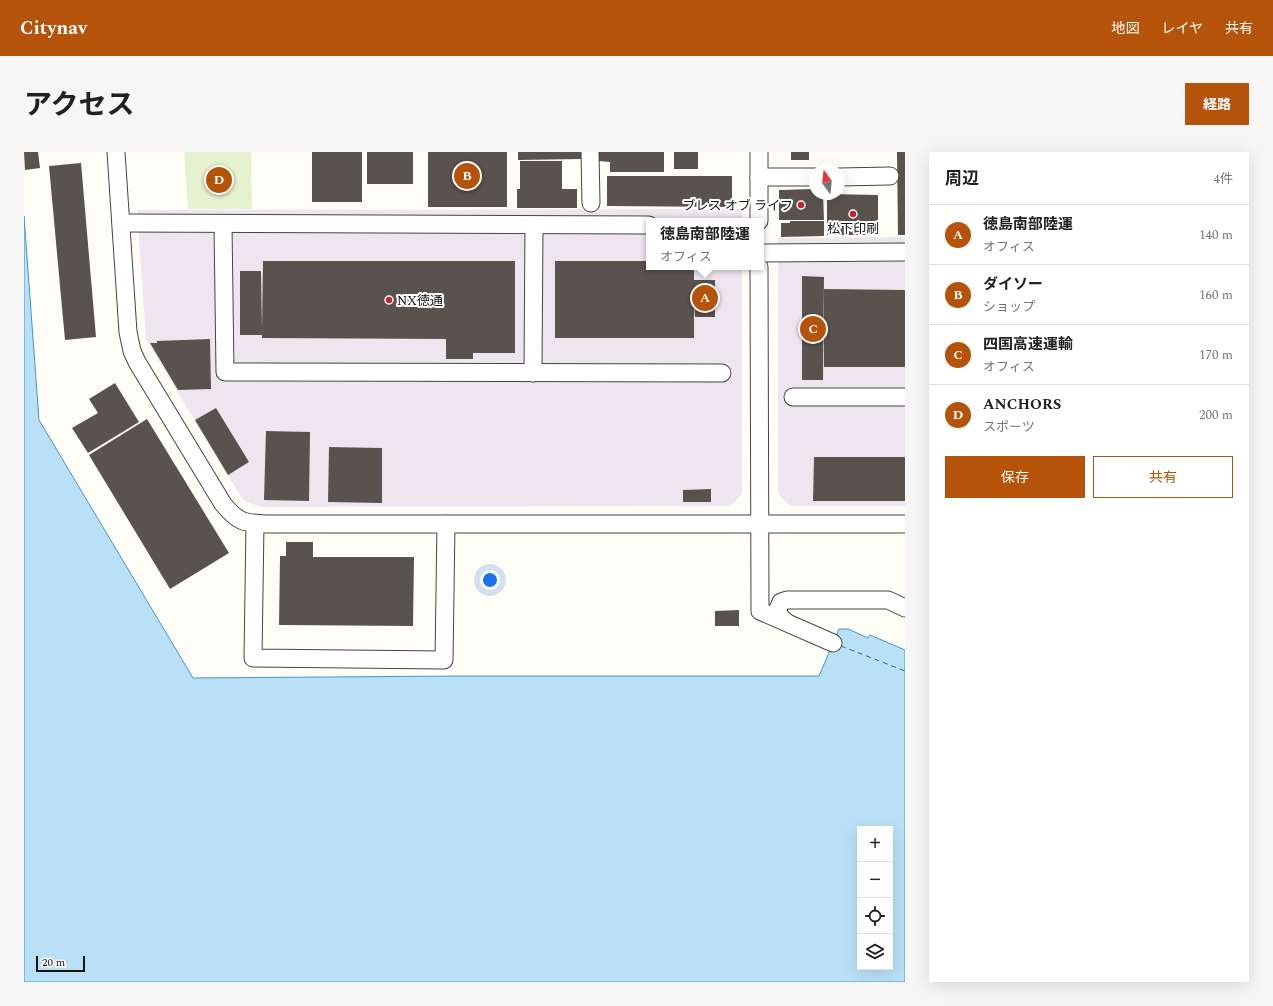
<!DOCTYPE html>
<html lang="ja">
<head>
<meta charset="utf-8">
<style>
	:root { --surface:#fff; --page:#f6f6f6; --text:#202124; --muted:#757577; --line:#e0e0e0; --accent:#b45309 }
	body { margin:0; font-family:Spectral,"Noto Sans JP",serif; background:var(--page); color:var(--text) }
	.controls { position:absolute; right:12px; bottom:12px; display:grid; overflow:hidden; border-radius:0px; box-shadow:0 4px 16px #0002 }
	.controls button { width:36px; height:36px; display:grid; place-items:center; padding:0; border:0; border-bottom:1px solid var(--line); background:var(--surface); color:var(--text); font:20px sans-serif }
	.compass { position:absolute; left:785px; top:12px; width:36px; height:36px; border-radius:50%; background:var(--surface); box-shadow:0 4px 16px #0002; rotate:345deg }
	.scale { position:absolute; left:12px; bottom:10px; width:49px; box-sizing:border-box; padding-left:4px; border:2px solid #111; border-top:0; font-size:11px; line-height:14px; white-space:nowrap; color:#111; -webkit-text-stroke:3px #fff; paint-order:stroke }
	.you { position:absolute; left:466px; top:428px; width:14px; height:14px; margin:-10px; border:3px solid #fff; border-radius:50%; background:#1a73e8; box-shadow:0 0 0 6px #1a73e833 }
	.badge { display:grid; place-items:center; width:26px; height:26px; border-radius:50%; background:var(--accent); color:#fff; font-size:13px; font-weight:700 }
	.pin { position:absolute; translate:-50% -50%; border:2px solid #fff; box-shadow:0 1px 4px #0006 }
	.popup { position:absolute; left:622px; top:66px; width:118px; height:52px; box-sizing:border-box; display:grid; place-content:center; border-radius:0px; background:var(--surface); filter:drop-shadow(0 1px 3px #0005); font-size:13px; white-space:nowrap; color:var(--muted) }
	.popup b { font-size:15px; color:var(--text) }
	.popup::after { content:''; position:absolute; left:50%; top:100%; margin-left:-8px; border:8px solid transparent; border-top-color:var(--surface) }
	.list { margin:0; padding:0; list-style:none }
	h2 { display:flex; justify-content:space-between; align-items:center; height:52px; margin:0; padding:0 16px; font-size:17px }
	h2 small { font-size:13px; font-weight:400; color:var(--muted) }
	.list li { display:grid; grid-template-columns:26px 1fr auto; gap:12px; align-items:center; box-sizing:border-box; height:60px; padding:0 16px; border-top:1px solid var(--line) }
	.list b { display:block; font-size:15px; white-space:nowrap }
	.list p { margin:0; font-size:13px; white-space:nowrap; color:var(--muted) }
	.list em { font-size:13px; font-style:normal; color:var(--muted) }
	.actions { display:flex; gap:8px; padding:12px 16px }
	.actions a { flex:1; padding:9px 0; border:1px solid var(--accent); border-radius:0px; text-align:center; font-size:14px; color:var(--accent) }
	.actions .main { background:var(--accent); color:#fff }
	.icon { flex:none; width:22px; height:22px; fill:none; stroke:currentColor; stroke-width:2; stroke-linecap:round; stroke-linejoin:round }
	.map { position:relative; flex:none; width:881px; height:830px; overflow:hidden; border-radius:0px }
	header { display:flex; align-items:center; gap:24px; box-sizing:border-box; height:56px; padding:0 20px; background:var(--accent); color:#fff }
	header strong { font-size:19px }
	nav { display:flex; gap:22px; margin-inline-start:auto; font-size:14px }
	.intro { display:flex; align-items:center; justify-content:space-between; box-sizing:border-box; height:96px; padding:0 24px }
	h1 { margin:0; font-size:28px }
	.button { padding:10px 18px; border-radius:0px; background:var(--accent); color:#fff; font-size:14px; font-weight:700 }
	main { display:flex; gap:24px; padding:0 24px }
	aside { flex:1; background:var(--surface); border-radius:0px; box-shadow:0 4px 16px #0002 }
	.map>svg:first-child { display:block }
	.industrial { fill:#eee6ef }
	.pitch { fill:#e6f2cf }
	.water { fill:#b9e0f7; stroke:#3f96cf; fill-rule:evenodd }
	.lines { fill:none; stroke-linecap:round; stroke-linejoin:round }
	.ferry { stroke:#1768a6; stroke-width:1; stroke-dasharray:5 4; stroke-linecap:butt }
	.building { fill:#5a524d }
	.minor-casing { stroke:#444; stroke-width:19 }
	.minor { stroke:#fff; stroke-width:17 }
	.poi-dot { fill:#c4262e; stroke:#fff; stroke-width:1.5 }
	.labels { text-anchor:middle; stroke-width:4; stroke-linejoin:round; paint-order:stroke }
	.poi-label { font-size:13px; fill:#111; stroke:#fff; text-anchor:end }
</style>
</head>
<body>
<header>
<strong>Citynav</strong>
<nav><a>地図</a><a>レイヤ</a><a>共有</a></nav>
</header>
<div class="intro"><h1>アクセス</h1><a class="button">経路</a></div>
<main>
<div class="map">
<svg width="881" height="830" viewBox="0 0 881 830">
	<rect width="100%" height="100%" fill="#fffdf5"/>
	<g class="industrial">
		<polygon points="718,57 718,69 625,69 625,115 718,115 718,342 706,354 236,355 219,348 122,188 113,58"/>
		<polygon points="881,85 881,354 766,354 754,342 754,86"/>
	</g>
	<polygon class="pitch" points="160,0 227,0 228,57 164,57"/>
	<path class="water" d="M0,64L15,268L169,526L436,524H795L815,477H824L844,486L846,483L881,498V830H0ZM836,677H866V815H836Z"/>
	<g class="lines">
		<polyline class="ferry" points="817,494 881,519"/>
	</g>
	<g class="building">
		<polygon points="0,0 14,0 16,16 1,18"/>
		<rect x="288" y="0" width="50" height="50"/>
		<rect x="343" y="0" width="46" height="32"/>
		<rect x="404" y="0" width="79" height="55"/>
		<polygon points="494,0 557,0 557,7 494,8"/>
		<polygon points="575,0 640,0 640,20 586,20 586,10 575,9"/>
		<rect x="650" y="0" width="24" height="17"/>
		<rect x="767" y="0" width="18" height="8"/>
		<polygon points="873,0 881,0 881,83 874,83"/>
		<rect x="496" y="9" width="42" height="28"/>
		<polygon points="57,11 72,185 41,188 25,14"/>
		<polygon points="583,24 708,24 708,55 583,54"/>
		<rect x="493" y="37" width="60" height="19"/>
		<polygon points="791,37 791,42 799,42 800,68 755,68 755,38"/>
		<polygon points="803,42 854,43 854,83 803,83"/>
		<polygon points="766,69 800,69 800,84 757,85 757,71 766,71"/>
		<polygon points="239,109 491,109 491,201 449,201 449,207 422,207 422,187 238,186 238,183 216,183 216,119 237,119 238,178"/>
		<polygon points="531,109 625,109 625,115 670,115 670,128 691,128 691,165 671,165 670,150 670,186 531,186"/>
		<polygon points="778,124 800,125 799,228 778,228"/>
		<polygon points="800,137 881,138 881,215 800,215"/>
		<polygon points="186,187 187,237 154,238 126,191 133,191 133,189"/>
		<polygon points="91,231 115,270 64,301 48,276 74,261 65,247"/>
		<polygon points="192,256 225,310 204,323 171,268"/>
		<polygon points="123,267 205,401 146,437 65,303"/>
		<polygon points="242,279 286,280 285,349 240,348"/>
		<polygon points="305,295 358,296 358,351 304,350"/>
		<polygon points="790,305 881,305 881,349 789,349"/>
		<polygon points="687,337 687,350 659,350 659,338"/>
		<polygon points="262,390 289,390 289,405 390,405 389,474 255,473 256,404 262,404"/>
		<polygon points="715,458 715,474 691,474 691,459"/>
	</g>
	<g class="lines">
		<g class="minor-casing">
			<g id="minor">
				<path d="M92,0L104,180L108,199L113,210L199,352C214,370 219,371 242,372H881"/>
				<polyline points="566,0 567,51"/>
				<polyline points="735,0 735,69"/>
				<polyline points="735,25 791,25"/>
				<polyline points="815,25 866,24"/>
				<polyline points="97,71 625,73"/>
				<polyline points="199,72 201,220 698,221"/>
				<polyline points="737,101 881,100"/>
				<polyline points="735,115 736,459 809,491"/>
				<polyline points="509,221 510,73"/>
				<polyline points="769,245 881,245"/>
				<polyline points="231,372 229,506 420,508 422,372"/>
				<polyline points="762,470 755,463 754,457 757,450 763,448 864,448 881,456"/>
			</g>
		</g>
		<use href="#minor" class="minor"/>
	</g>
	<g class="poi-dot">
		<circle cx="777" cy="53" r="4"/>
		<circle cx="829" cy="62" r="4"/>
		<circle cx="365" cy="148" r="4"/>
	</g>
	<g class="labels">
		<g class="poi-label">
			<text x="769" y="58">ブレス オブ ライフ</text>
			<text x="829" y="81" text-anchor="middle">松下印刷</text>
			<text x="373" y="153" text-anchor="start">NX徳通</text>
		</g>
	</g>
</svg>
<div class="controls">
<button>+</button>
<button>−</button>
<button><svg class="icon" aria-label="locate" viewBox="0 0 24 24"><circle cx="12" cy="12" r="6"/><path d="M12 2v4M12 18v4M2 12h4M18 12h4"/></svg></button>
<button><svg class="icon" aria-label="layers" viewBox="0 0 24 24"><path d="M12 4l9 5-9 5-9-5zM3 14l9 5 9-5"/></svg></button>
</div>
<svg class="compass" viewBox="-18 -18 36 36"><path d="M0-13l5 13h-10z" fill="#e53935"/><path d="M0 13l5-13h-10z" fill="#757577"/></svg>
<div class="scale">20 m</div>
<div class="you"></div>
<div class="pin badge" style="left:681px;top:146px">A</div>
<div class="popup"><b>徳島南部陸運</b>オフィス</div>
<div class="pin badge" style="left:443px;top:24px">B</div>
<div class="pin badge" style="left:789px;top:177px">C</div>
<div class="pin badge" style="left:195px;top:28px">D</div>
</div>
<aside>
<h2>周辺<small>4件</small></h2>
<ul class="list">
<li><span class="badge">A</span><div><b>徳島南部陸運</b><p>オフィス</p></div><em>140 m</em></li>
<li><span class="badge">B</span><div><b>ダイソー</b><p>ショップ</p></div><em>160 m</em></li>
<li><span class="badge">C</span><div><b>四国高速運輸</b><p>オフィス</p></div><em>170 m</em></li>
<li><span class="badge">D</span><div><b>ANCHORS</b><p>スポーツ</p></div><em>200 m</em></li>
</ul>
<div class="actions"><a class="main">保存</a><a>共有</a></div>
</aside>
</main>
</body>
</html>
